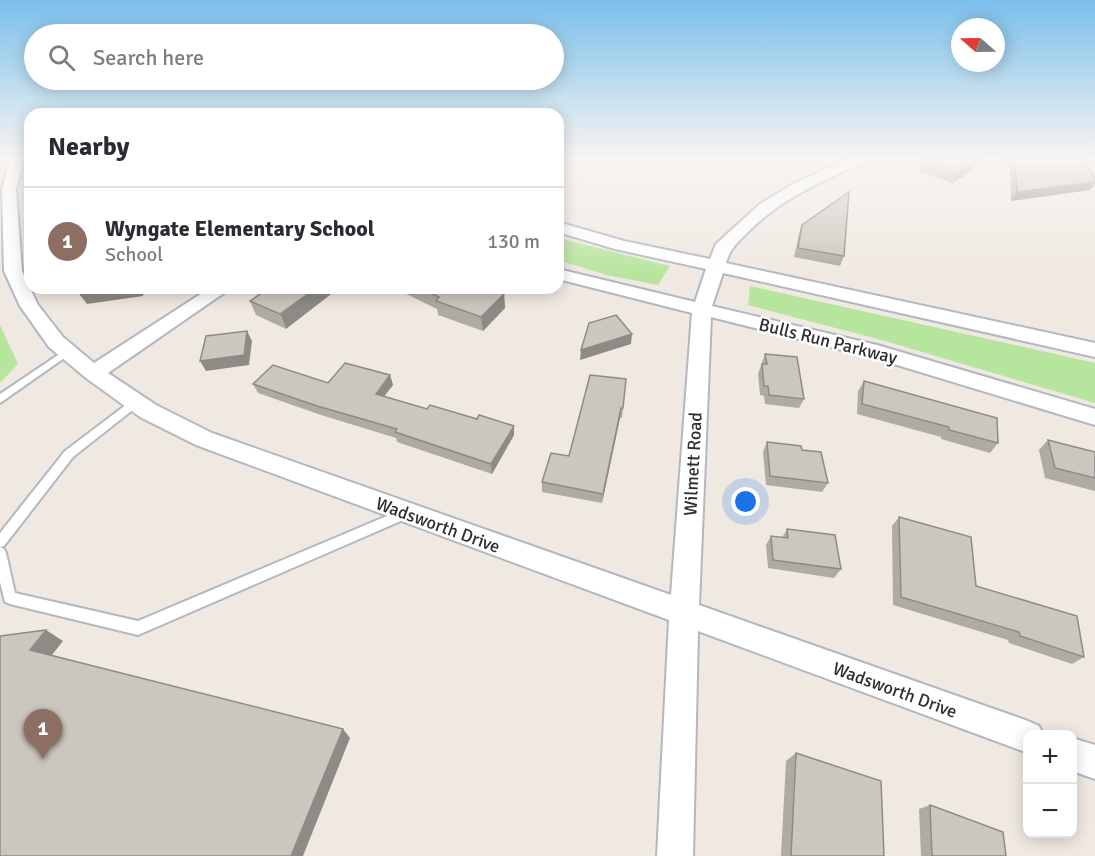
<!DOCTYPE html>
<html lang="en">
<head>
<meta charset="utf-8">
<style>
	:root { --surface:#fff; --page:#f2f2f3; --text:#2b2b33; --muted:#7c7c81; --line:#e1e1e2; --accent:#4264fb }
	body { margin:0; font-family:Signika,sans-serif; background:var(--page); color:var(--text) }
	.controls { position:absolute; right:18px; bottom:18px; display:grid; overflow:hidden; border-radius:12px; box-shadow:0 3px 15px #0003 }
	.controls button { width:54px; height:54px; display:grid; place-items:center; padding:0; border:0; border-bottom:2px solid var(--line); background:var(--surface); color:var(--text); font:30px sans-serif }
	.compass { position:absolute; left:951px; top:18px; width:54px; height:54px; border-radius:50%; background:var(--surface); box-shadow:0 3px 15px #0003; rotate:290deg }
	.you { position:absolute; left:746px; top:502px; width:21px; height:21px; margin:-15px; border:4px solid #fff; border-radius:50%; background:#1a73e8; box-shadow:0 0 0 9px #1a73e833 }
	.badge { display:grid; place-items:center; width:39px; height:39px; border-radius:50%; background:var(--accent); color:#fff; font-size:20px; font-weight:700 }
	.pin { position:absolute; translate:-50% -50px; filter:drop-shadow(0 2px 3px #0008) }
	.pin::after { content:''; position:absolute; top:32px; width:21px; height:18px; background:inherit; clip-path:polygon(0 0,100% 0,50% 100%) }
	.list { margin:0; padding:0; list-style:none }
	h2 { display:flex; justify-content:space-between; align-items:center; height:78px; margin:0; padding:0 24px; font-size:26px }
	h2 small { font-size:20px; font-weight:400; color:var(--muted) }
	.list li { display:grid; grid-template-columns:39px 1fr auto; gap:18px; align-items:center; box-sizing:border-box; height:108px; padding:0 24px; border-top:2px solid var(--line) }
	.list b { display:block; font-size:22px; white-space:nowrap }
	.list p { margin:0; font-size:20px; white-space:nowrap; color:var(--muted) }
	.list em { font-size:20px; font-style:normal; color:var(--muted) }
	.icon { flex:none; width:33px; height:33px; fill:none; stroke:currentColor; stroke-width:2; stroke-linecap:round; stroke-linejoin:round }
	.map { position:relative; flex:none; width:1095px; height:856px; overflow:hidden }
	.search { position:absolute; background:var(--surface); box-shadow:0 3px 15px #0003; left:24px; top:24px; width:540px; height:66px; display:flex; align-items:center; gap:15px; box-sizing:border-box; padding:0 21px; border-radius:33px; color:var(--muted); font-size:22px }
	.panel { position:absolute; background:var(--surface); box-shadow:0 3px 15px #0003; left:24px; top:108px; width:540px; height:186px; border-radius:18px }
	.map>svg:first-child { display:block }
	.green { fill:#b6e59e }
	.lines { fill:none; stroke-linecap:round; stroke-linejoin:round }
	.lane-casing { stroke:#b4b7c1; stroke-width:4 }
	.street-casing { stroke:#b4b7c1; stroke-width:4 }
	.lane { fill:#fff; fill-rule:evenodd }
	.street { fill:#fff; fill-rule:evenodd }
	.wall { fill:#afaba4 }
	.shaded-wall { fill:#8e8b86 }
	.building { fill:#cbc7bf; stroke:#8e8b86; stroke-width:1.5 }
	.labels { text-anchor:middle; stroke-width:5; stroke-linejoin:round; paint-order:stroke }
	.street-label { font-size:18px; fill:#2e2e2e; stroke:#fff }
</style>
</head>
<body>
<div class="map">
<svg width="1095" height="856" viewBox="0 0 1095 856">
	<rect width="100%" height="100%" fill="#efe9e1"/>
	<g class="green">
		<polygon points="558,238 670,266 658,285 607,275 558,260"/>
		<polygon points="750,286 1095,363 1095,403 885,341 748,305"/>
		<polygon points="0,325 18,364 0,383"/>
	</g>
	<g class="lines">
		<g class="lane-casing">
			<g id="lane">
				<polygon points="67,349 70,350 72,352 70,354 0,403 0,394"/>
				<polygon points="135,398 139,399 140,402 139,405 73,457 4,546 0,547 0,533 65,451"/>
				<polygon points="406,508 410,509 412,513 410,517 138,635 10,604 5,602 0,582 0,547 4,549 6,553 15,593 138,621"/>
			</g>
		</g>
		<g class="street-casing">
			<g id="street">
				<path d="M11,156H25L16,189L22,271L38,305L63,337L94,363L210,288H231L108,373L156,405L212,433L671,595L692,313L558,279V269L695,302L706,269L615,249L558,232V222L624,241L710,259L716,244L760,204L793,184L855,156H873L871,159C826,180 786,195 750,230C739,241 730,248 726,263L1095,343V357L723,273L712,306L877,345L1095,409V425L874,358L711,317L699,605L1028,721L1039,726L1043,734H1028V753L698,631L693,856H657L669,620L196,445L140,417L86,378L49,347L20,306L4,271L2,189Z"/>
				<polygon points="1072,738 1095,745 1095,779 1072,771"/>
			</g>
		</g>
		<use href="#lane" class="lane"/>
		<use href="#street" class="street"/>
	</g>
	<g class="wall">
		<polygon points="999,156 1081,156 1090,190 1011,201 1010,169 999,162"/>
		<polygon points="979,161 961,179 960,177 953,183 918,171 922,162"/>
		<polygon points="802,225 844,256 840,266 794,257 799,234"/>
		<polygon points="269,288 286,329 256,315 250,301"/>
		<polygon points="394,288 487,288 504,294 505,308 483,331 438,315 437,309"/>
		<polygon points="765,354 804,399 799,408 765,404 764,396 760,395 758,374"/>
		<polygon points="390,375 393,385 384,396 514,435 492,474 397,442 396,438 321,415 258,393 253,384 328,383"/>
		<polygon points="626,379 622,418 620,418 602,503 542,492 542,482 569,456"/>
		<polygon points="864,381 998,443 990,453 941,439 941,437 857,414 858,391"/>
		<polygon points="1048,440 1095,452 1095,491 1045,478 1039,450"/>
		<polygon points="767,442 802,450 828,483 822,492 766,485 763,452"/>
		<polygon points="899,517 976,586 1084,657 1072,664 1009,643 1008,640 893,605 892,526"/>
		<polygon points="787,529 841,569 834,578 768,568 766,545 771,536 782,538"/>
		<polygon points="796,753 884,856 781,856 786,761"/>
		<polygon points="930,805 1006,856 921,856 919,809"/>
	</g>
	<g class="shaded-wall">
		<polygon points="980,156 982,156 979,161 961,179 966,170"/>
		<polygon points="965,168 960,177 953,183 958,174"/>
		<polygon points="1095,182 1095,184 1090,190 1011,201 1017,192"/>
		<polygon points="127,288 157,288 144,290 143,296 87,304 80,295"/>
		<polygon points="316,288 339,288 286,329 280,314"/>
		<polygon points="504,294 505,308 483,331 481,317"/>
		<polygon points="247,331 252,341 249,365 206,371 200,361"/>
		<polygon points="632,334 631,344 580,360 581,350"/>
		<polygon points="390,375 393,385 379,403 376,394"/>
		<polygon points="621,408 620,418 602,503 603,494"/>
		<polygon points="514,426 514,435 492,474 491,464"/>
		<polygon points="46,630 63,641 48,660 30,650"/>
		<polygon points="343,729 350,738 303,856 291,856"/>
	</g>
	<g class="building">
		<polygon points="927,156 980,156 966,170 965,168 958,174 922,162"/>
		<polygon points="1008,156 1081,156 1095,178 1095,182 1017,192 1015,160"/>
		<polygon points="849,192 844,256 798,248 802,225"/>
		<polygon points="91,288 127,288 80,295"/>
		<polygon points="269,288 316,288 280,314 250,301"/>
		<polygon points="420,288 487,288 504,294 481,317 436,301 439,297"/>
		<polygon points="616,315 632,334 581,350 589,323"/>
		<polygon points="247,331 244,355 200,361 206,336"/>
		<polygon points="765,354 797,357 804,399 769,395 768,386 764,386 762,364 767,364"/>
		<polygon points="345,363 390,375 376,394 427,409 430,405 477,419 479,415 514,426 491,464 395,432 397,429 317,406 253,384 273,365 328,383"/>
		<polygon points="590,375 626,379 623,408 621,408 603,494 542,482 551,453 569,456"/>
		<polygon points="864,381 997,418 998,443 949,430 949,427 862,404"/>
		<polygon points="1048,440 1095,452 1095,478 1055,468"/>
		<polygon points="767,442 801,446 802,450 821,452 828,483 770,476"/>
		<polygon points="899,517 971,537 976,586 1077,616 1084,657 1020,636 1019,632 901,597"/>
		<polygon points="787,529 835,535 841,569 773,560 771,536 788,538"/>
		<polygon points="46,630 30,650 343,729 291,856 0,856 0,636"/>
		<polygon points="796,753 881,781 884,856 791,856"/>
		<polygon points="930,805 1003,832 1006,856 932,856"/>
	</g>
	<linearGradient id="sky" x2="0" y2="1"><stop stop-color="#7abfeb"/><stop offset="0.57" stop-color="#f8f5f2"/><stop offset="1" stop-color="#f8f5f2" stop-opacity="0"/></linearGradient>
	<rect width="1095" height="276" fill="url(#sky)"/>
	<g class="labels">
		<g class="street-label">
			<text transform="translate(828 341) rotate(14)" y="6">Bulls Run Parkway</text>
			<text transform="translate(693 464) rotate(-87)" y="6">Wilmett Road</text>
			<text transform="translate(438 525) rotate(20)" y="6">Wadsworth Drive</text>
			<text transform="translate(895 690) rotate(20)" y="6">Wadsworth Drive</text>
		</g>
	</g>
</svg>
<div class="controls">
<button>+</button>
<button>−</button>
</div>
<svg class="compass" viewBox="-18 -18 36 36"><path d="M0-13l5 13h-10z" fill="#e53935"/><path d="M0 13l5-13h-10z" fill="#7c7c81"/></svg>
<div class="you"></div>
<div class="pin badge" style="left:43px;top:759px;background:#8d6e63">1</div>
<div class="search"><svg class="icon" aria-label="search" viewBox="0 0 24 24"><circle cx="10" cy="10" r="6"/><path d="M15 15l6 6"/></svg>Search here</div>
<section class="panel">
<h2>Nearby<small></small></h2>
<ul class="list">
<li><span class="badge" style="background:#8d6e63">1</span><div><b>Wyngate Elementary School</b><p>School</p></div><em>130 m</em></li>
</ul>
</section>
</div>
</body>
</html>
